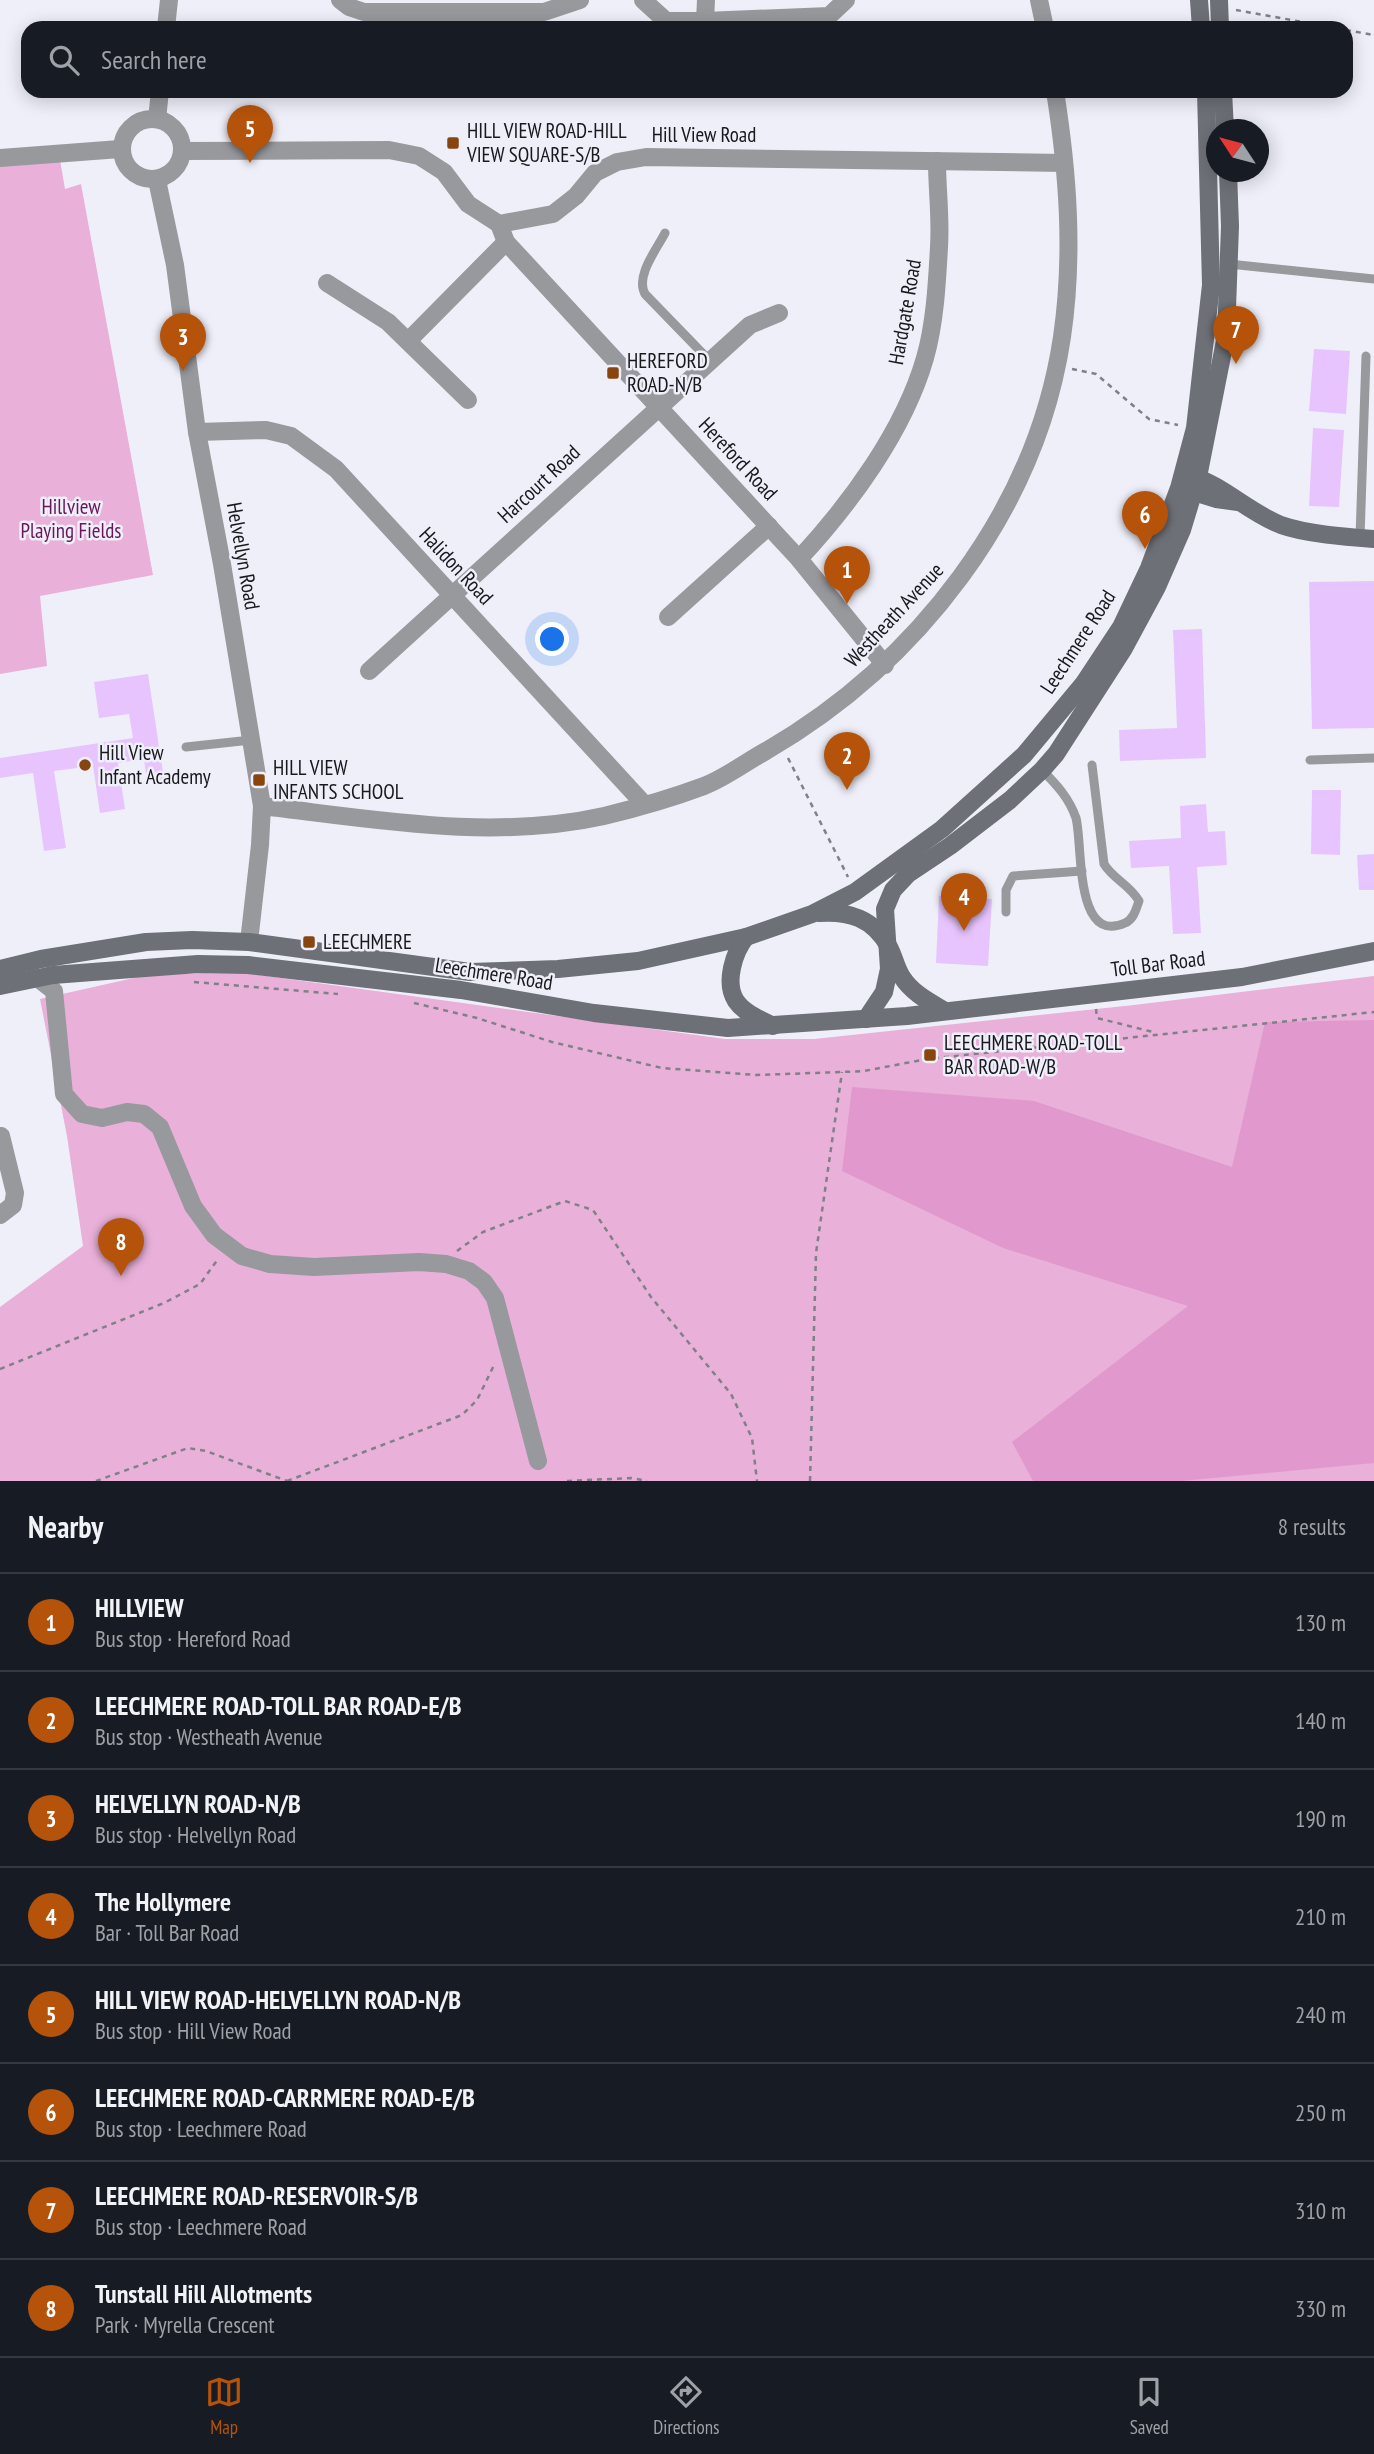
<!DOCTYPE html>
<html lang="en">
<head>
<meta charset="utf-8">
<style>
	:root { --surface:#171b24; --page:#20242c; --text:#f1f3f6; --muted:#9ea1a6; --line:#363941; --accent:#b45309 }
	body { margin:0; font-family:"PT Sans Narrow",sans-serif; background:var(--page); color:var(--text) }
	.compass { position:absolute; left:1206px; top:119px; width:63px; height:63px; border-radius:50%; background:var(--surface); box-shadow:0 4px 18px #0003; rotate:306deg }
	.you { position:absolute; left:553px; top:640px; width:24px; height:24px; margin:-18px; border:5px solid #fff; border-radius:50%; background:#1a73e8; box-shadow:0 0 0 10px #1a73e833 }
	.badge { display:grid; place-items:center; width:46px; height:46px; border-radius:50%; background:var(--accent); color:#fff; font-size:23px; font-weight:700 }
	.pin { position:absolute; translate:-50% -58px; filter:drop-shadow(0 2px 4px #0008) }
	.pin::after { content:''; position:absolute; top:37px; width:24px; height:21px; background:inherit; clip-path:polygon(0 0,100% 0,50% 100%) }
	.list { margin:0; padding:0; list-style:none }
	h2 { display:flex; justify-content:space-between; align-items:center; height:91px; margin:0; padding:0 28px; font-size:30px }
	h2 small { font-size:23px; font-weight:400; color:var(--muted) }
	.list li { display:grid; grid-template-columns:46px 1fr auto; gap:21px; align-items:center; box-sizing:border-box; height:98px; padding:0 28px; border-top:2px solid var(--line) }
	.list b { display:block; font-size:26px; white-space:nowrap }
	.list p { margin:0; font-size:23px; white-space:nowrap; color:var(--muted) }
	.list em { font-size:23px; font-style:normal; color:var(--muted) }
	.icon { flex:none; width:38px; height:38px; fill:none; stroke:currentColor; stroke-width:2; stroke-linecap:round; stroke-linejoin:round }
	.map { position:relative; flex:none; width:1374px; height:1481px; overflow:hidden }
	.search { position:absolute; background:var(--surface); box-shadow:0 4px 18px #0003; left:21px; right:21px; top:21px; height:77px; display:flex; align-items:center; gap:18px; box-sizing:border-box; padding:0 24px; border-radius:21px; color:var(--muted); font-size:26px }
	.sheet { height:875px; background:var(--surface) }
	nav { display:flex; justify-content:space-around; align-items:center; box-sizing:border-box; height:98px; border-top:2px solid var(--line); background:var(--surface); font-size:19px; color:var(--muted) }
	nav a { display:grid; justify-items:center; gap:4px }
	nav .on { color:var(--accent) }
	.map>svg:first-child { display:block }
	.green { fill:#e9b0d9 }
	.forest { fill:#e199cd }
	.building { fill:#e7c4fe }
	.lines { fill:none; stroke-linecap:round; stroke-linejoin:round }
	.path { stroke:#808087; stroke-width:2.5; stroke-dasharray:5 5; stroke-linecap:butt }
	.lane { stroke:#97999d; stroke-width:9 }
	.street { stroke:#97999d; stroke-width:18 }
	.secondary { stroke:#6d7076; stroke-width:18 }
	.poi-dot { fill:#874610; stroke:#efeffa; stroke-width:2.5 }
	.labels { text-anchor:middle; stroke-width:5; stroke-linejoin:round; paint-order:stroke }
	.poi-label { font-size:21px; fill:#19181c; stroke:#efeffa; text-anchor:start }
	.street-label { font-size:21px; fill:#19181c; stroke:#efeffa }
	.park-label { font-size:21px; fill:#6a175a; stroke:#efeffa }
</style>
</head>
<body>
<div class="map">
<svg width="1374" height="1481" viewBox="0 0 1374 1481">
	<rect width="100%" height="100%" fill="#efeffa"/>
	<g class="green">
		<polygon points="59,154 65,189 81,184 153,575 40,596 47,666 0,674 0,158"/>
		<polygon points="238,972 725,1039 814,1039 1134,1005 1374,976 1374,1481 0,1481 0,1307 83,1246 67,1136 40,999 147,975"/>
	</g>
	<polygon class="forest" points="1374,1020 1374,1463 1182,1481 1033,1481 1012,1442 1188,1306 1003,1248 842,1171 852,1087 1034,1101 1232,1167 1265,1022"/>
	<g class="building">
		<polygon points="1314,349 1350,351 1346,414 1309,411"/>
		<polygon points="1313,428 1344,430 1339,507 1309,506"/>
		<polygon points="1374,581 1374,728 1312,729 1309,582"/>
		<polygon points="1202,629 1206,758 1120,761 1119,730 1177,728 1173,630"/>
		<polygon points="148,674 164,779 147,782 144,759 118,763 125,809 100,813 93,766 54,771 66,848 44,851 33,773 0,778 0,758 133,738 129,714 99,718 94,682"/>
		<polygon points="1312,790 1341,790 1340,855 1311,854"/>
		<polygon points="1206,804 1208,832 1225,831 1227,865 1197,867 1201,933 1173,934 1169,866 1131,868 1129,841 1181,838 1180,806"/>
		<polygon points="1374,854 1374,890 1359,890 1357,855"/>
		<polygon points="939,896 992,899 988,966 936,963"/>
	</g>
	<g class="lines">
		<g class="path">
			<polyline points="1236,10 1336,28"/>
			<polyline points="1346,30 1374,35"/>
			<polyline points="1072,369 1096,374 1149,419 1178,425"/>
			<polyline points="788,758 848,877"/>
			<polyline points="194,982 338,994"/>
			<polyline points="414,1003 477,1018 552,1042 662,1068 756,1075 842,1072 864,1071 927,1059 1374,1012"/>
			<polyline points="1096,1009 1097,1018 1153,1032"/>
			<polyline points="457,1251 483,1232 565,1201 593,1210 651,1297 731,1394 752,1438 757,1481"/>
			<polyline points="0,1369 164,1303 200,1284 218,1259"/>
			<polyline points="96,1481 188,1448 206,1451 287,1481"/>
			<polyline points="287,1481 462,1415 477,1400 495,1363"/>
			<polyline points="567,1481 631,1478 647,1481"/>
			<polyline points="810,1481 816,1253 842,1072"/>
		</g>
		<g class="lane">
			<path d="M665,233C657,249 635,276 645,294L709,360"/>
			<polyline points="1229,264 1374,279"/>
			<polyline points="1360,538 1366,356"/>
			<polyline points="186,747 251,740"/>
			<polyline points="1310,760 1374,758"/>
			<path d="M1042,770C1057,785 1069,798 1076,818C1083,844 1074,946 1125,923C1134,919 1136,909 1139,901C1130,885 1113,879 1104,864L1092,765"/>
			<polyline points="1006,912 1006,890 1013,876 1082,871"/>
		</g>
		<g class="street">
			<polyline points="340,0 349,7 364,12 544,12 580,0"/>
			<polyline points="643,0 666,21 705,21 829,16 846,0"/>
			<polyline points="1039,0 1045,28"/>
			<polyline points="705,21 706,0"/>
			<polyline points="166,28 169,0"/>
			<circle cx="152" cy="149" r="30"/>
			<polyline points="157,119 160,91"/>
			<polyline points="182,151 389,150 419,156 444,172 468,204 499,224 553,214 576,196 595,173 617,162 646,157 1064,163"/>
			<polyline points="0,158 120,149"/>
			<polyline points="157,180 175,265 197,432 222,564 262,806 260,845 249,942"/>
			<polyline points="499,224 506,242 799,559 885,665"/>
			<polyline points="327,283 388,322 468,400"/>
			<polyline points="408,341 506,242"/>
			<polyline points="197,432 266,430 291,436 336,469 644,804"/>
			<path d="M799,559C850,504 904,431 925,358C935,323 937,283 939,247C941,218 937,190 937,161"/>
			<polyline points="668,617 769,526"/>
			<polyline points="369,671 750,325 779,313"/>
			<path d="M262,806C374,819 492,841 604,816C637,808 672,798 704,786C725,778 746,762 766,751C916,664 1036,512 1062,337C1074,255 1068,173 1055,91"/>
			<polyline points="36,977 54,991 64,1094 82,1114 102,1118 127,1112 144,1114 160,1127 193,1206 214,1235 242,1256 270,1264 314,1267 419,1262 446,1264 469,1271 484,1282 495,1298 538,1461"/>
			<polyline points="0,1215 13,1205 15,1193 1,1136"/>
		</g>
		<g class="secondary">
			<polyline points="1199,0 1201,28"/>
			<polyline points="1219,0 1220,28"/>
			<polyline points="1223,91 1225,130"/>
			<path d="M1190,475C1224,486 1248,512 1281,525C1306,534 1347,537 1374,539"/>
			<polyline points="1184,489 1216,499 1238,502"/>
			<path d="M819,913C849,911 873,918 889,947C894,956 896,968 902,977C912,993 930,1002 945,1011"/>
			<path d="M746,937C734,952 724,983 736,1001C744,1013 760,1019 773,1026"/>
			<polyline points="0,969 41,959 146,942 192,940 249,942 470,972 558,969 638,961 746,937 812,914 855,892 942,829 1024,755 1084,683 1121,627 1149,568 1179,488 1195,428 1211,285 1206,91"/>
			<polyline points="0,986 53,975 198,964 248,965 461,990 594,1013 728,1028 907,1016 1242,977 1374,951"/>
			<polyline points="866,1019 884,992 889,969 885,909 893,890 908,874 950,846 1010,800 1042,770 1056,754 1123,650 1157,587 1182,530 1198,477 1226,336 1230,226 1228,172"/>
		</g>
	</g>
	<g class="poi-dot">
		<rect x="446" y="136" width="14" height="14" rx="3.5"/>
		<rect x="606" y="366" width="14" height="14" rx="3.5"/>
		<circle cx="85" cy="765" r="7"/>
		<rect x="252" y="773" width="14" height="14" rx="3.5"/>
		<rect x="302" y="935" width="14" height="14" rx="3.5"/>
		<rect x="923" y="1048" width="14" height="14" rx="3.5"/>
	</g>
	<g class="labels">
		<g class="poi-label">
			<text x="467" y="138">HILL VIEW ROAD-HILL<tspan x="467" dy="24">VIEW SQUARE-S/B</tspan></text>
			<text x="627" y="368">HEREFORD<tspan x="627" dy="24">ROAD-N/B</tspan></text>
			<text x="99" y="760">Hill View<tspan x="99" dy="24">Infant Academy</tspan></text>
			<text x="273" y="775">HILL VIEW<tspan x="273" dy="24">INFANTS SCHOOL</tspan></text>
			<text x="323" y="949">LEECHMERE</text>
			<text x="944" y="1050">LEECHMERE ROAD-TOLL<tspan x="944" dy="24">BAR ROAD-W/B</tspan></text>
		</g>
		<g class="street-label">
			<text x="704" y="142">Hill View Road</text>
			<text transform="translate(905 312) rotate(-80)" y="7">Hardgate Road</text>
			<text transform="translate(738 459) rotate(47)" y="7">Hereford Road</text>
			<text transform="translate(539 484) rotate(-43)" y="7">Harcourt Road</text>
			<text transform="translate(243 556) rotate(80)" y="7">Helvellyn Road</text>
			<text transform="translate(456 566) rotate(47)" y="7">Halidon Road</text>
			<text transform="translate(894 615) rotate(-47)" y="7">Westheath Avenue</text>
			<text transform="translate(1078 642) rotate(-57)" y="7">Leechmere Road</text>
			<text transform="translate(1158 964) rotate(-7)" y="7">Toll Bar Road</text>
			<text transform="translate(494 974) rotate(9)" y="7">Leechmere Road</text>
		</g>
		<g class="park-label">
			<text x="71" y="514">Hillview<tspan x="71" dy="24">Playing Fields</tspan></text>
		</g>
	</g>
</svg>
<svg class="compass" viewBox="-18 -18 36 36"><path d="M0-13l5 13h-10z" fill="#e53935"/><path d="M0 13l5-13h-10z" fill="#9ea1a6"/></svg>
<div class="you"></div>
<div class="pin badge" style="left:847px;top:604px">1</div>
<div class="pin badge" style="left:847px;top:790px">2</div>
<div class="pin badge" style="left:183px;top:371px">3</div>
<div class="pin badge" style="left:964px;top:931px">4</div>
<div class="pin badge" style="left:250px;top:163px">5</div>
<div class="pin badge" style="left:1145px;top:549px">6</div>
<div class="pin badge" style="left:1236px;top:364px">7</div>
<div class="pin badge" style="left:121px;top:1276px">8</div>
<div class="search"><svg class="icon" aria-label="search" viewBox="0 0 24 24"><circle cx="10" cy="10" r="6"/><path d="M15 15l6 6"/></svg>Search here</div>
</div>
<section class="sheet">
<h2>Nearby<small>8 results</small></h2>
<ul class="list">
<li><span class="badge">1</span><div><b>HILLVIEW</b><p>Bus stop · Hereford Road</p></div><em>130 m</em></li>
<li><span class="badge">2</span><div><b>LEECHMERE ROAD-TOLL BAR ROAD-E/B</b><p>Bus stop · Westheath Avenue</p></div><em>140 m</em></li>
<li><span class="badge">3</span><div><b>HELVELLYN ROAD-N/B</b><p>Bus stop · Helvellyn Road</p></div><em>190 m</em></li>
<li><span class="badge">4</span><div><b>The Hollymere</b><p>Bar · Toll Bar Road</p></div><em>210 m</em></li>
<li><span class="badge">5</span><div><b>HILL VIEW ROAD-HELVELLYN ROAD-N/B</b><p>Bus stop · Hill View Road</p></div><em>240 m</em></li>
<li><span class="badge">6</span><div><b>LEECHMERE ROAD-CARRMERE ROAD-E/B</b><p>Bus stop · Leechmere Road</p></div><em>250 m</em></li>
<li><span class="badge">7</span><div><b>LEECHMERE ROAD-RESERVOIR-S/B</b><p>Bus stop · Leechmere Road</p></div><em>310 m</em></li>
<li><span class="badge">8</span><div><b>Tunstall Hill Allotments</b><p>Park · Myrella Crescent</p></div><em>330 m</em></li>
</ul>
</section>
<nav>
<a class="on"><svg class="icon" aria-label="map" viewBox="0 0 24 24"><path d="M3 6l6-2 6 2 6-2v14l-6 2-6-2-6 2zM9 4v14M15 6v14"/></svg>Map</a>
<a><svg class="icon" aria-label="directions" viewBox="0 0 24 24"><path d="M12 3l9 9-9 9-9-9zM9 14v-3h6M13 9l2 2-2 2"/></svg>Directions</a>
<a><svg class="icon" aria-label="saved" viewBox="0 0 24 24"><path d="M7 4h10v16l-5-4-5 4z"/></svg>Saved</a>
</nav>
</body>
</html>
